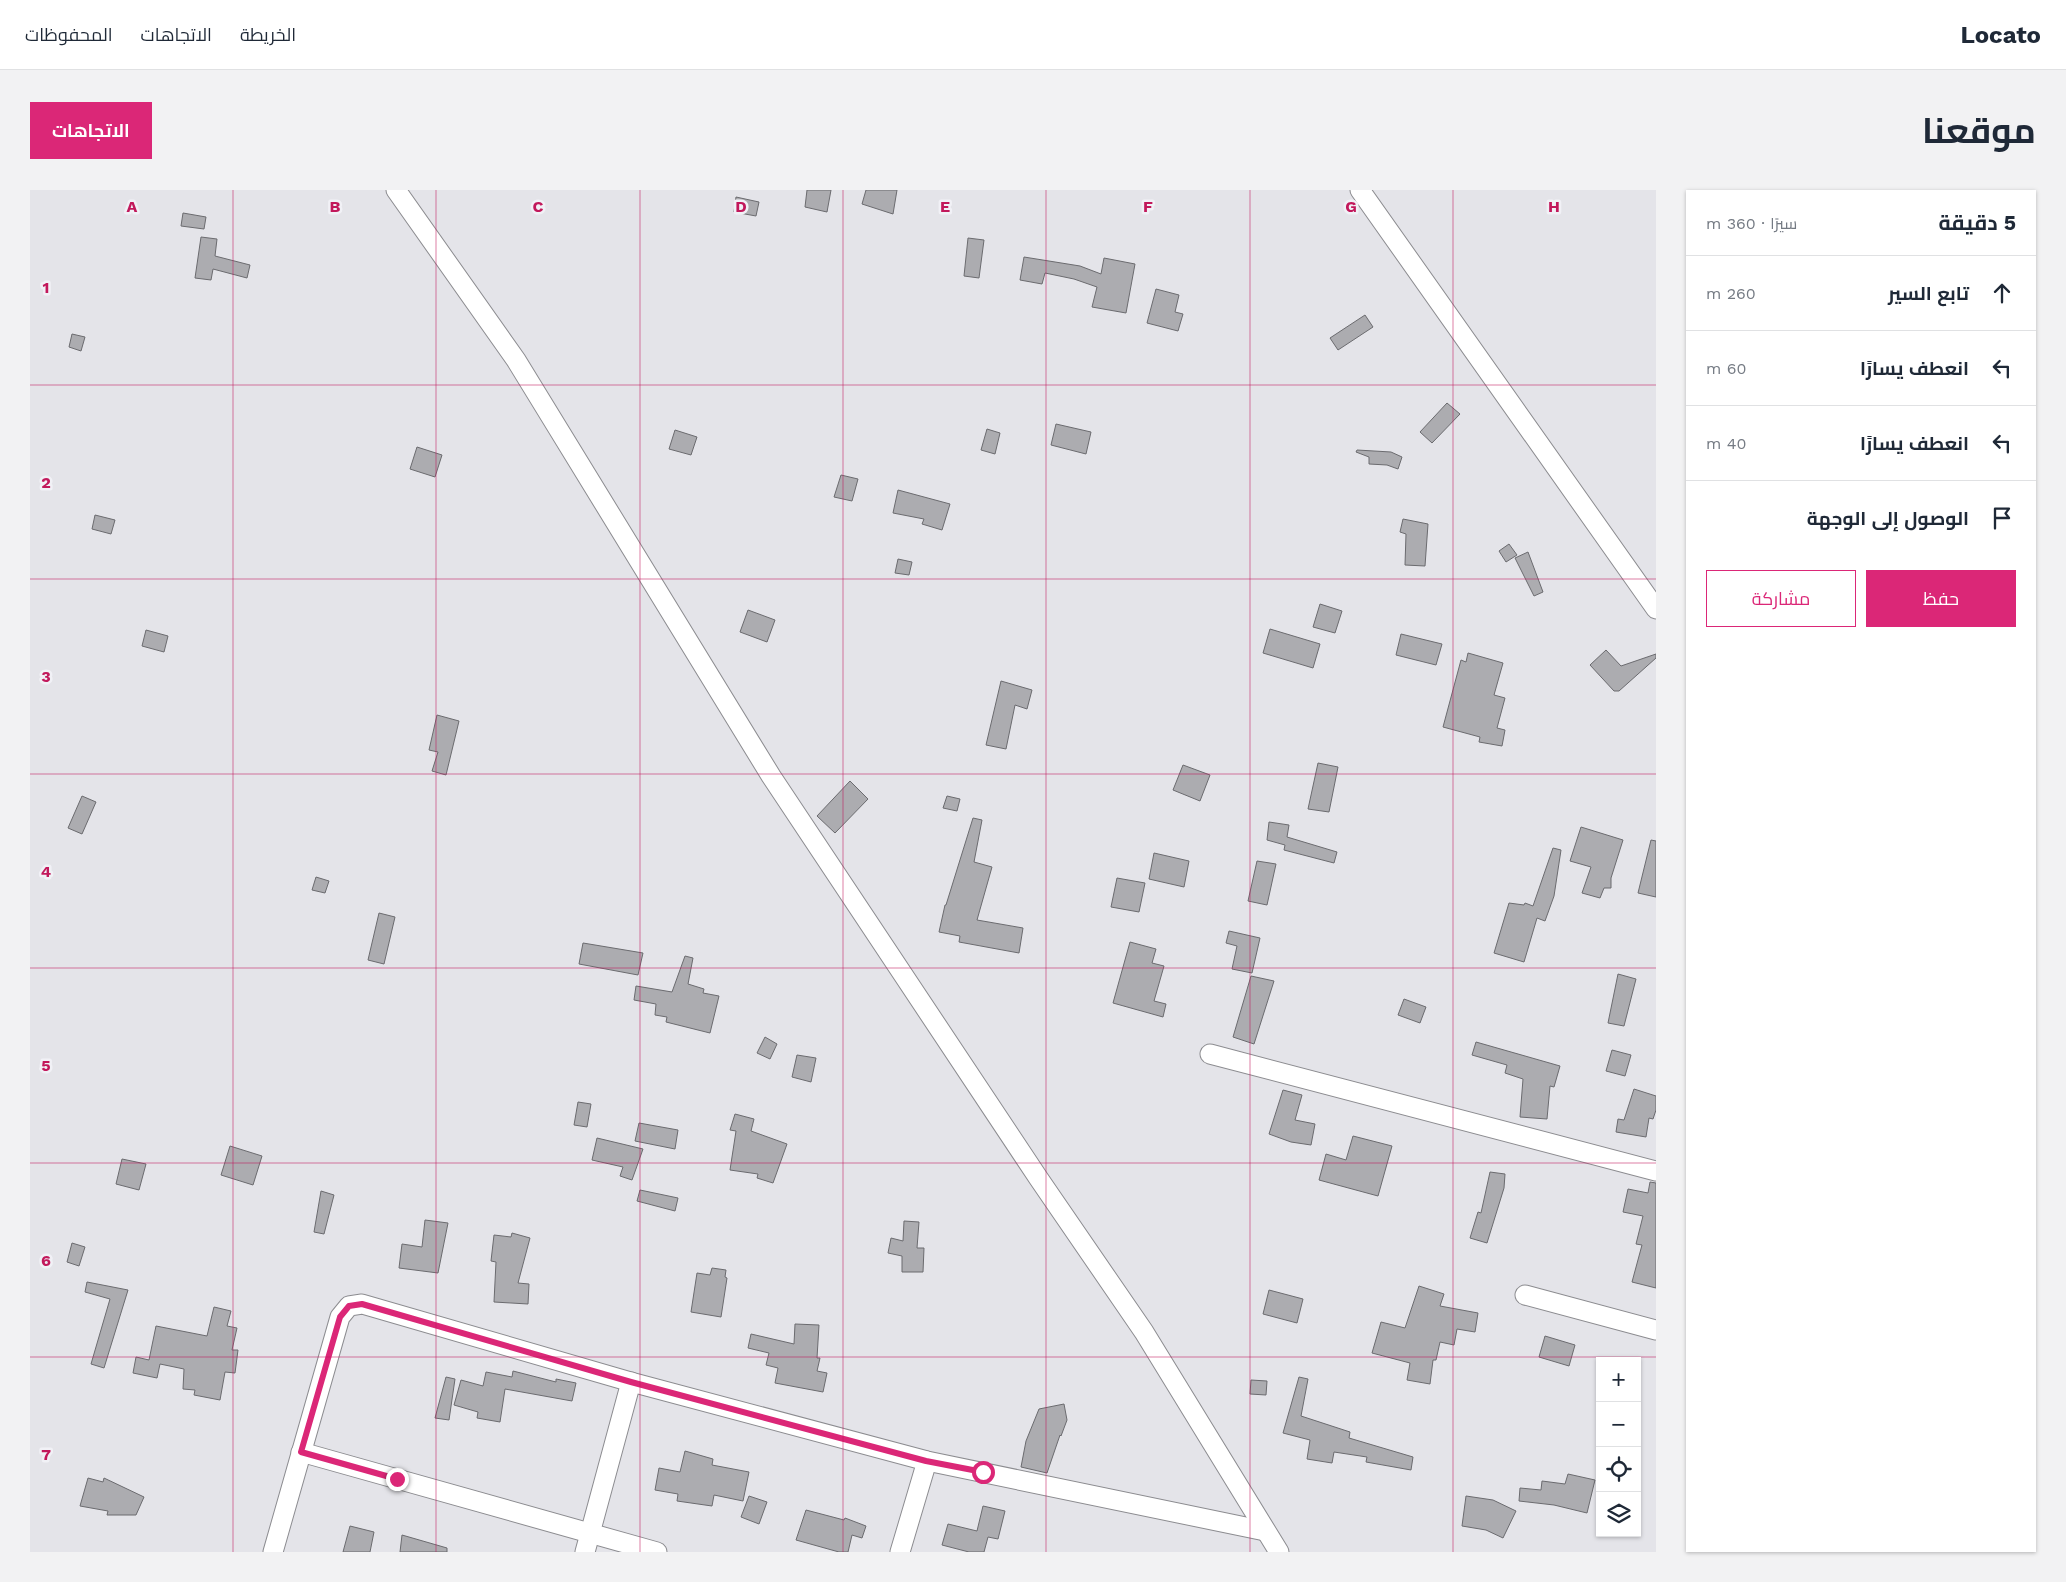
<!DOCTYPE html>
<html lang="ar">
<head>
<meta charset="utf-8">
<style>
	:root { --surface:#fff; --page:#f2f2f3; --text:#1f2937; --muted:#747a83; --line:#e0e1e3; --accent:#db2777 }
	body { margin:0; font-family:"Work Sans",Cairo,sans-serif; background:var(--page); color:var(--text); direction:rtl }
	.controls { position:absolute; right:15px; bottom:15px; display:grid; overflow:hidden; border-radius:0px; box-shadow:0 1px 4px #0004 }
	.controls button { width:45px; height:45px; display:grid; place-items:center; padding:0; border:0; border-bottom:1px solid var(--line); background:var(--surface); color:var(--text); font:25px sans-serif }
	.stop { position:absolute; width:15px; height:15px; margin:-11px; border:4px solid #db2777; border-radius:50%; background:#fff }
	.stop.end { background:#db2777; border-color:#fff; box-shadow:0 1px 5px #0008 }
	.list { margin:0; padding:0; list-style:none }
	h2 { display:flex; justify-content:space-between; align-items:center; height:65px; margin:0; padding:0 20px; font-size:21px }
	h2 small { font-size:16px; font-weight:400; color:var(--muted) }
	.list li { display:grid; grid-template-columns:32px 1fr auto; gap:15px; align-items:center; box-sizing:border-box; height:75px; padding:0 20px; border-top:1px solid var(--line) }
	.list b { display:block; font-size:19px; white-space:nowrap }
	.list em { font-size:16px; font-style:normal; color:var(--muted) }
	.actions { display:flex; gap:10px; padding:15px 20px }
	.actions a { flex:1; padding:11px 0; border:1px solid var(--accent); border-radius:0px; text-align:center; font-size:18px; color:var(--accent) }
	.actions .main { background:var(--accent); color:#fff }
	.icon { flex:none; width:28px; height:28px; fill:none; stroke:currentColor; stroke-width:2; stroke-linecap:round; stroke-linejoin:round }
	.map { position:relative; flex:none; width:1626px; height:1362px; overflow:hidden; direction:ltr; border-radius:0px }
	header { display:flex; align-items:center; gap:30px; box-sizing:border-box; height:70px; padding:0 25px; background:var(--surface); border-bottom:1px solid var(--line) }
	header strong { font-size:24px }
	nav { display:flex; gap:28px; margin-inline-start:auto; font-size:18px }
	.intro { display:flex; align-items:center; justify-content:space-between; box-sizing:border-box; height:120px; padding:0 30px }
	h1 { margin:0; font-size:35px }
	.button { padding:12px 22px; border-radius:0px; background:var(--accent); color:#fff; font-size:18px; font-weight:700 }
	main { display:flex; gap:30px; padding:0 30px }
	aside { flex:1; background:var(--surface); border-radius:0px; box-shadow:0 1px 4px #0004 }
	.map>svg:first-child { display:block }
	.building { fill:#acacb0; stroke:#6b6b6f }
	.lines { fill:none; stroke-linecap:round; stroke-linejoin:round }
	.minor-casing { stroke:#8c8c90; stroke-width:21 }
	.minor { stroke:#fff; stroke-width:19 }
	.route { stroke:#db2777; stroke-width:6 }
	.grid { fill:none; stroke:#c2185b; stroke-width:1; stroke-opacity:0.55 }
	.grid-label { font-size:16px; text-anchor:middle; font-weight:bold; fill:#c2185b; stroke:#f1f1f6; stroke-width:5; stroke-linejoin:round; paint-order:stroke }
</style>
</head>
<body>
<header>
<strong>Locato</strong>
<nav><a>الخريطة</a><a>الاتجاهات</a><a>المحفوظات</a></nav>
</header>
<div class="intro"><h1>موقعنا</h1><a class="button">الاتجاهات</a></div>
<main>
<aside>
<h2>5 دقيقة<small>سيرًا · 360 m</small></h2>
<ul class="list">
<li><svg class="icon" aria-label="ahead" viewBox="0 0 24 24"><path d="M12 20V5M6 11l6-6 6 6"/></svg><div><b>تابع السير</b></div><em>260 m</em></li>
<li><svg class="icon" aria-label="left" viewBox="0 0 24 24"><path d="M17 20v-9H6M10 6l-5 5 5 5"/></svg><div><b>انعطف يسارًا</b></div><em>60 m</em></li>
<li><svg class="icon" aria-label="left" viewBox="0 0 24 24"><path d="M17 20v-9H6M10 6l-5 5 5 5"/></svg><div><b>انعطف يسارًا</b></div><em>40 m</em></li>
<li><svg class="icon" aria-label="arrive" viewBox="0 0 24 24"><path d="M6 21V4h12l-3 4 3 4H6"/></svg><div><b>الوصول إلى الوجهة</b></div></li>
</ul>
<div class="actions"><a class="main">حفظ</a><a>مشاركة</a></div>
</aside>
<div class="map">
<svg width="1626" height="1362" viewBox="0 0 1626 1362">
	<rect width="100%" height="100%" fill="#e4e4e9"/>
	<g class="building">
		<polygon points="777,0 801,0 797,22 775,17"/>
		<polygon points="836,0 867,0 863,24 832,14"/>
		<polygon points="706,7 729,12 726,26 704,22"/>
		<polygon points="153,23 176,27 174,39 151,36"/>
		<polygon points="171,47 187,49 185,66 220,75 217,88 183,79 181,90 165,88"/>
		<polygon points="938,48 954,50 949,88 934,86"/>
		<polygon points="994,67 1050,76 1071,84 1074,68 1105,74 1096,123 1062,117 1067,97 1044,89 1015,83 1012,94 990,90"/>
		<polygon points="1126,99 1149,105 1145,122 1153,124 1148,141 1117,133"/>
		<polygon points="1335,125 1343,137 1308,160 1300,148"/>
		<polygon points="42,144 55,147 51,161 39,157"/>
		<polygon points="1417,213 1430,224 1402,253 1390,242"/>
		<polygon points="1026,234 1061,242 1056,264 1021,255"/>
		<polygon points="957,239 970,243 965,264 951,260"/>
		<polygon points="645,240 667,247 661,265 639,259"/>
		<polygon points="387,257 412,265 405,287 380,279"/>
		<polygon points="1327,260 1361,262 1372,267 1368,279 1357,275 1339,274 1339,267 1326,262"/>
		<polygon points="811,285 828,289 822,311 804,307"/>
		<polygon points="868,300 920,314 912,340 892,334 894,329 863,323"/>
		<polygon points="65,325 85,330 81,344 62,339"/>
		<polygon points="1373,329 1398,334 1395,376 1375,375 1376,344 1370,342"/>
		<polygon points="1479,354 1487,365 1476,372 1469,361"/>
		<polygon points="1498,362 1513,402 1504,406 1485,368"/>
		<polygon points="868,369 882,372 879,385 865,383"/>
		<polygon points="1290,414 1312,421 1305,443 1283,437"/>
		<polygon points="718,420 745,430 737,452 710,442"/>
		<polygon points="1240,439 1290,454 1283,478 1233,463"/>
		<polygon points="116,440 138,446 134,462 112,456"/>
		<polygon points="1371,444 1412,454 1406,475 1366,465"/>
		<polygon points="1576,460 1591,476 1626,464 1626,468 1589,501 1584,501 1560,475"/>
		<polygon points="1438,463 1473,473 1464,505 1475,508 1467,538 1475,540 1472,556 1449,552 1450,547 1413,537 1431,470 1436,472"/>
		<polygon points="971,491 1002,500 997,519 985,515 976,559 956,555"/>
		<polygon points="407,525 429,531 416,585 402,581 408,562 399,560"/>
		<polygon points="1288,573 1308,577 1299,622 1278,619"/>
		<polygon points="1153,575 1180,585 1170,611 1143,600"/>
		<polygon points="820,591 838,609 805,643 787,626"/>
		<polygon points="52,606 66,612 52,644 38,638"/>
		<polygon points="917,606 930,609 927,621 913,618"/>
		<polygon points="943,628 952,630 944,672 962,677 947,730 993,738 989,763 929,752 930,746 909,742 915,715 916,715"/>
		<polygon points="1239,632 1259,635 1257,647 1307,662 1304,673 1254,660 1255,655 1237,650"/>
		<polygon points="1551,637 1593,650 1581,688 1581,698 1574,698 1570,708 1552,703 1561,677 1540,671"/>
		<polygon points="1621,650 1626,651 1626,707 1608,703"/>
		<polygon points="1523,658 1531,660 1524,706 1515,731 1507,728 1494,772 1464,763 1479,713 1494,715 1495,713 1503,716"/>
		<polygon points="1124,663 1159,671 1154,697 1119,689"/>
		<polygon points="1227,671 1246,674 1237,715 1218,711"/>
		<polygon points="286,687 299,691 295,703 282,700"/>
		<polygon points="1087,688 1115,693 1109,722 1081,717"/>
		<polygon points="349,723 365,727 354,774 338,770"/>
		<polygon points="1199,741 1230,748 1222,783 1202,779 1207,756 1196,753"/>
		<polygon points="1100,752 1126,759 1122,773 1134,776 1124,811 1136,814 1133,827 1083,813"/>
		<polygon points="553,753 613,763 608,785 549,774"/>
		<polygon points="655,766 663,768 658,794 674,799 673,803 689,806 680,843 636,832 637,827 625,825 626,814 604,810 606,796 642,802"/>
		<polygon points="1588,784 1606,789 1594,836 1578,833"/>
		<polygon points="1221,786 1244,791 1224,854 1203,847"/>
		<polygon points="1374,809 1396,817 1390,833 1368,825"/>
		<polygon points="735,847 747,854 740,869 727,863"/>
		<polygon points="1446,852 1530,876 1524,897 1520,896 1517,929 1490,927 1493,889 1475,883 1477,875 1442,865"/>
		<polygon points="1582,860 1601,865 1595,886 1576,881"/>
		<polygon points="767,865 786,868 781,892 762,887"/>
		<polygon points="1604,899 1626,906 1626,920 1623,929 1619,928 1616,947 1586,942 1588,929 1594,930"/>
		<polygon points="1253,900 1272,905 1265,930 1285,934 1281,955 1261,952 1239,944"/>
		<polygon points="548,912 561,914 557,937 544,935"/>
		<polygon points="705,924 724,929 721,941 757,954 743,993 727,988 728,984 700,980 706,941 700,940"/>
		<polygon points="609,933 648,940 645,959 605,951"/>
		<polygon points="1323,946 1362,956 1348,1006 1289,990 1296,964 1316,970"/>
		<polygon points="567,948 613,959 602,990 590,986 593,977 562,970"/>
		<polygon points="200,956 232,966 223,995 191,985"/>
		<polygon points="92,969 116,974 109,1000 86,994"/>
		<polygon points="1460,982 1475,984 1474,998 1457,1053 1440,1048 1448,1022 1451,1023"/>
		<polygon points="1620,992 1626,993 1626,1098 1602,1092 1612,1055 1606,1054 1613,1026 1593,1022 1598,999 1618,1003"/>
		<polygon points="610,1000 648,1008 645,1021 607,1011"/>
		<polygon points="291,1001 304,1005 294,1044 284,1042"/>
		<polygon points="395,1030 418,1033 408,1083 369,1078 372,1054 392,1057"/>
		<polygon points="874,1031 889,1032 887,1058 894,1058 893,1082 872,1082 872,1066 858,1063 861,1048 873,1051"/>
		<polygon points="482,1043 500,1048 488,1093 499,1094 498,1114 464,1112 466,1072 461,1071 464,1045 481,1047"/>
		<polygon points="42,1053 55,1057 49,1076 37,1072"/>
		<polygon points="682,1078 696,1080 695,1087 697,1088 691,1127 661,1122 667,1083 680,1085"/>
		<polygon points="57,1092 98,1100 74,1178 61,1174 80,1109 55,1102"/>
		<polygon points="1389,1096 1414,1104 1410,1116 1448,1123 1445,1142 1427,1139 1424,1155 1410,1152 1406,1170 1403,1170 1400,1194 1377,1190 1380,1173 1342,1163 1351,1132 1375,1138"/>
		<polygon points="1239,1100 1273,1109 1267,1133 1233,1124"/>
		<polygon points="184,1117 201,1121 197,1136 207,1138 202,1160 208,1160 205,1183 195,1182 190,1210 164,1205 165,1200 153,1199 154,1179 130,1174 127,1188 103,1183 106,1167 119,1170 126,1136 177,1146"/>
		<polygon points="765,1134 789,1135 787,1168 790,1168 787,1181 797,1183 793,1202 745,1193 748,1178 736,1175 739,1163 718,1158 721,1144 764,1154"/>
		<polygon points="1515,1146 1545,1155 1539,1176 1509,1167"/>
		<polygon points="483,1181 526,1192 526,1189 546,1193 542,1211 475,1199 470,1232 447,1228 448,1222 424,1215 431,1190 453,1196 456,1182 482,1187"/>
		<polygon points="416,1187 425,1189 419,1230 405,1228"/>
		<polygon points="1269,1187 1278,1189 1271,1226 1320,1242 1319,1248 1383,1267 1381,1280 1336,1272 1337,1267 1304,1262 1302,1273 1277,1269 1280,1250 1253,1243"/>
		<polygon points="1221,1190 1237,1191 1236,1205 1220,1204"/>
		<polygon points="1034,1214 1037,1230 1031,1246 1030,1245 1017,1283 991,1277 996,1251 1009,1219"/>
		<polygon points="655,1261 683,1269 682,1275 719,1282 713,1311 684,1305 682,1316 647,1311 648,1304 625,1300 629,1278 650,1282"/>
		<polygon points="1538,1284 1565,1290 1557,1323 1524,1315 1489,1311 1490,1298 1511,1300 1512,1291 1535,1294"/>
		<polygon points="58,1288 73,1292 74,1288 114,1307 106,1325 77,1325 78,1321 50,1316"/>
		<polygon points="719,1306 737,1312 729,1334 711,1327"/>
		<polygon points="1436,1306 1463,1310 1486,1321 1473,1348 1456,1340 1432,1336"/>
		<polygon points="953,1316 975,1321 968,1349 958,1347 954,1362 939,1362 912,1355 918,1334 947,1341"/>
		<polygon points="776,1320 814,1330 815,1328 836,1336 832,1348 822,1345 818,1362 809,1362 766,1350"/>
		<polygon points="320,1336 344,1342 340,1362 313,1362"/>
		<polygon points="372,1345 417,1358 417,1362 370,1362"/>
	</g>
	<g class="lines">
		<g class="minor-casing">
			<g id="minor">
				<polyline points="366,0 486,170 741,586 1009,989 1114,1142 1249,1362"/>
				<polyline points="1330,0 1626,419"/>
				<polyline points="1180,864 1626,981"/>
				<polyline points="1495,1105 1626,1140"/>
				<polyline points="271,1262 627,1362"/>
				<polyline points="243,1362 310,1127 319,1116 332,1114 601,1192 897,1271 1235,1341"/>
				<polyline points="555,1362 601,1192"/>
				<polyline points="870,1362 897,1271"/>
			</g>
		</g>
		<use href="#minor" class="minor"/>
	</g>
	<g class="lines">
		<polyline class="route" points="367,1289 271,1262 310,1127 319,1116 332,1114 601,1192 896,1271 953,1282"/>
	</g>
	<path class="grid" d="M203,0V1362M406,0V1362M610,0V1362M813,0V1362M1016,0V1362M1220,0V1362M1423,0V1362M0,195H1626M0,389H1626M0,584H1626M0,778H1626M0,973H1626M0,1167H1626"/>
	<g class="grid-label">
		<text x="102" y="22">A</text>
		<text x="305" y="22">B</text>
		<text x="508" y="22">C</text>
		<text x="711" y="22">D</text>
		<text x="915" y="22">E</text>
		<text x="1118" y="22">F</text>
		<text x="1321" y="22">G</text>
		<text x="1524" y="22">H</text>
		<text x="16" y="103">1</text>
		<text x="16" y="298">2</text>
		<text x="16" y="492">3</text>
		<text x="16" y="687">4</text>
		<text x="16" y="881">5</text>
		<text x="16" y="1076">6</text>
		<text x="16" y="1270">7</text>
	</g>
</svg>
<div class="controls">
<button>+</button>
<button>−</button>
<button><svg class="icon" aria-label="locate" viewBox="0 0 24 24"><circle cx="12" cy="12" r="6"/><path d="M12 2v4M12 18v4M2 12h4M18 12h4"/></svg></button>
<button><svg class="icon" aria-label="layers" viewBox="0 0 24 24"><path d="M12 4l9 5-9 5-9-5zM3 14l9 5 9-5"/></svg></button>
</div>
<div class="stop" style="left:953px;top:1282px"></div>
<div class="stop end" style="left:367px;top:1289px"></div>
</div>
</main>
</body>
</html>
